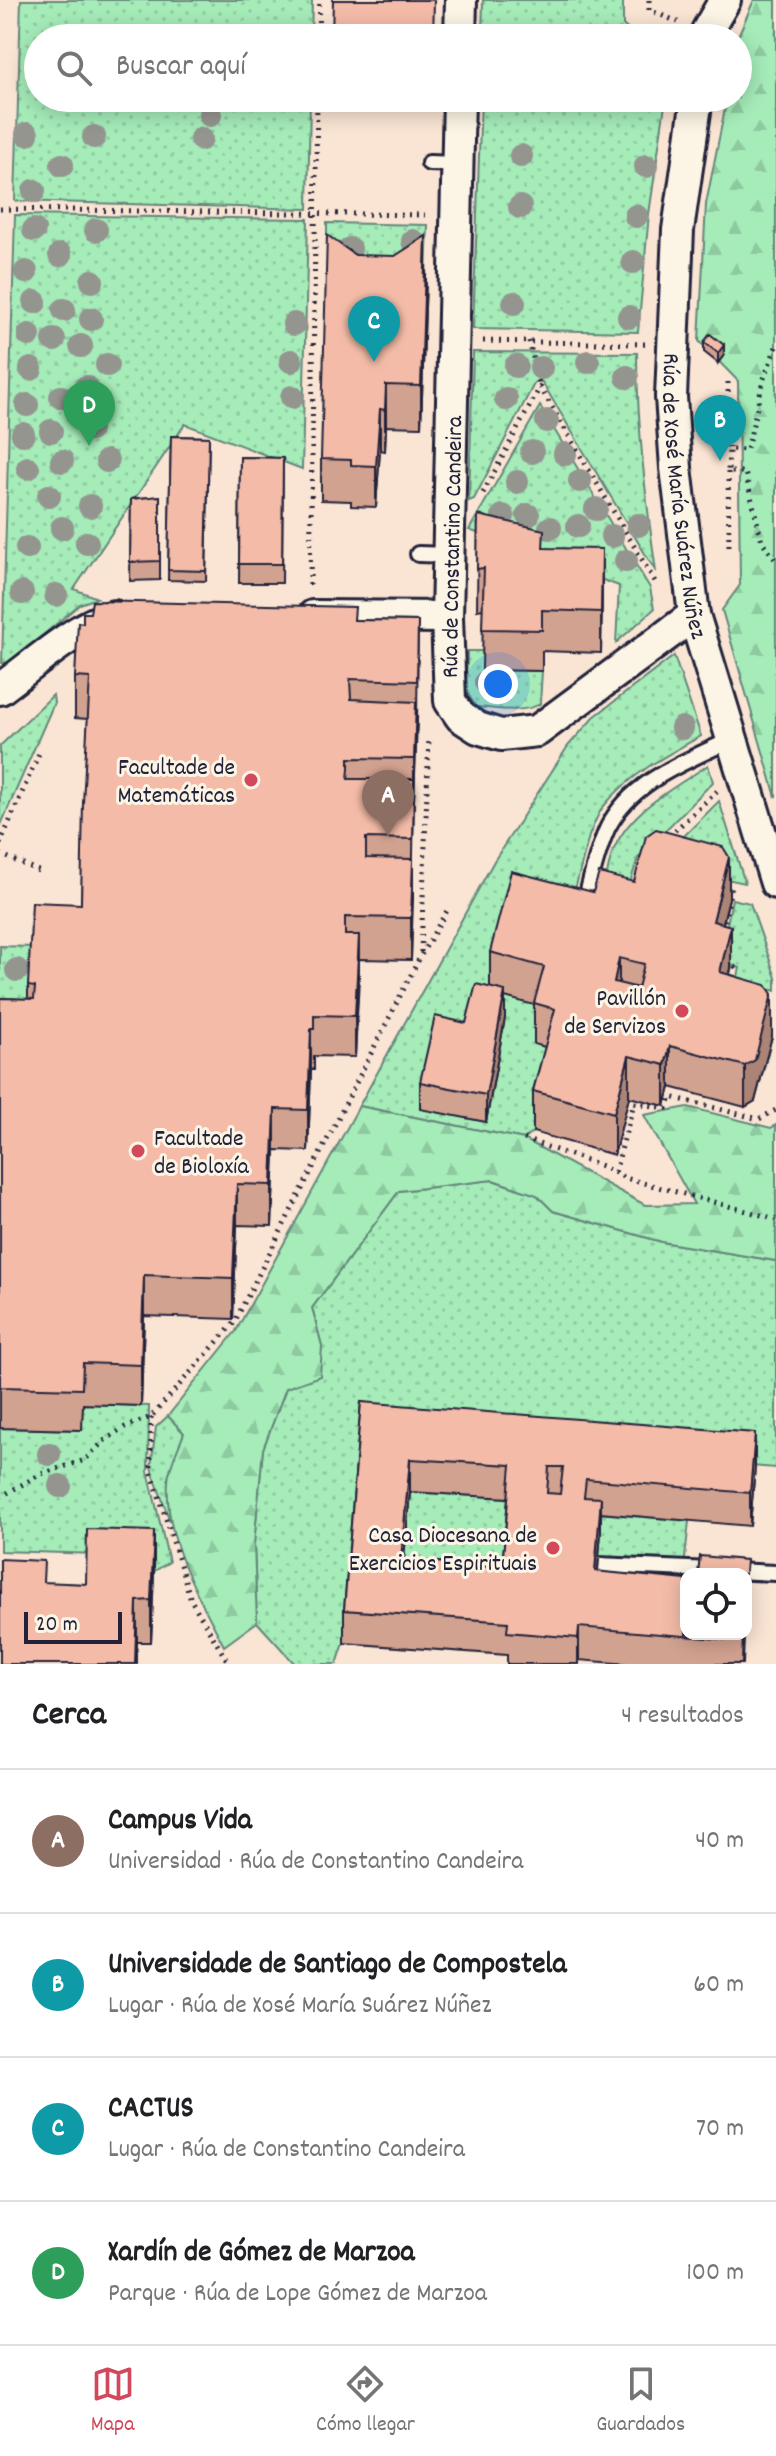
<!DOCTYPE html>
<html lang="es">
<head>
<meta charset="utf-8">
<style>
	:root { --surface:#fff; --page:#f6f6f6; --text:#202124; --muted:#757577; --line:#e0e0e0; --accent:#d1495b }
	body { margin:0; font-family:Dekko,sans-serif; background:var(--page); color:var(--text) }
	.controls { position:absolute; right:24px; bottom:24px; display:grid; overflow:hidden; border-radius:16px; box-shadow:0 4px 20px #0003 }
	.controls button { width:72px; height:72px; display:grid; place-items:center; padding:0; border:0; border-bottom:2px solid var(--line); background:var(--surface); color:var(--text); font:40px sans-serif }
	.scale { position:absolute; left:24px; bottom:20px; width:98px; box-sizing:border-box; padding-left:8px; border:4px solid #22223b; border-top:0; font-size:22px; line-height:28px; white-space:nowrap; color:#22223b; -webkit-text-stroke:6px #fcf5e5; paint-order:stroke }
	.you { position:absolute; left:498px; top:684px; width:28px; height:28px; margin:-20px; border:6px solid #fff; border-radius:50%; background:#1a73e8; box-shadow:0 0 0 12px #1a73e833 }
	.badge { display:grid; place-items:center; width:52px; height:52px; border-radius:50%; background:var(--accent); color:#fff; font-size:26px; font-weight:700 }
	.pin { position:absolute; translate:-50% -66px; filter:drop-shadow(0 2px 4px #0008) }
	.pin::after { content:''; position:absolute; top:42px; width:28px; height:24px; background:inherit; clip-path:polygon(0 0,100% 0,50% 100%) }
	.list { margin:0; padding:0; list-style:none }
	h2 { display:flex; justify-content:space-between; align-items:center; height:104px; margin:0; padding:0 32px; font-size:34px }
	h2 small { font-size:26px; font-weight:400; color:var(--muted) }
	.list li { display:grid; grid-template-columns:52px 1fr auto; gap:24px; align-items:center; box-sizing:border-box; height:144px; padding:0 32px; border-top:2px solid var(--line) }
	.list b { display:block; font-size:30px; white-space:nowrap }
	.list p { margin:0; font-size:26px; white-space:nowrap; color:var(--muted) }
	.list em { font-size:26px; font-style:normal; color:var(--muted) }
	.icon { flex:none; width:44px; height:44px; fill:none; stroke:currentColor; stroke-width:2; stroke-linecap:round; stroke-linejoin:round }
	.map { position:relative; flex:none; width:776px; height:1664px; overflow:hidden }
	.search { position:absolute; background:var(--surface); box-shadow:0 4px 20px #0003; left:24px; right:24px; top:24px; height:88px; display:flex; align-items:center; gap:20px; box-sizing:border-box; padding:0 28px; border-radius:44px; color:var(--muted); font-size:30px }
	.sheet { height:680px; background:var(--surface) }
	nav { display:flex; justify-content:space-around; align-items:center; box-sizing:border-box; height:112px; border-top:2px solid var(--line); background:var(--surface); font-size:22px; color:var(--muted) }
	nav a { display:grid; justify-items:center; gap:4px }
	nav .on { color:var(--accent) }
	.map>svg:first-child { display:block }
	.grass { fill:url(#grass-dots); stroke:#64877a; stroke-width:2 }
	.forest { fill:url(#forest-firs); stroke:#64877a; stroke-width:2 }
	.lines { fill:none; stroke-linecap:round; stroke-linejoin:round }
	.service-casing { stroke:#22223b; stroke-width:20 }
	.minor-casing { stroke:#22223b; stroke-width:36 }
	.path { stroke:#22223b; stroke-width:5; stroke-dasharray:2 6; stroke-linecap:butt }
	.service { stroke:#fcf5e5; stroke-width:14 }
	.minor { stroke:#fcf5e5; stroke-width:30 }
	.tree { fill:#959590 }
	.wall { fill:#d2a290; stroke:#22223b; stroke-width:2; fill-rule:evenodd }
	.shaded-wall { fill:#ab8476; stroke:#22223b; stroke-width:2 }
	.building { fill:#f4bca8; stroke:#22223b; stroke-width:2; fill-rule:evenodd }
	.poi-dot { fill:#d1495b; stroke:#fcf5e5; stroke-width:3 }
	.labels { text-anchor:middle; stroke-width:6; stroke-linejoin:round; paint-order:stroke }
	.street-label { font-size:24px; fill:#22223b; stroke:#fcf5e5 }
	.poi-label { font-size:24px; fill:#22223b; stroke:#fcf5e5; text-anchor:end }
</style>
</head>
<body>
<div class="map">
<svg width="776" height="1664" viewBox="0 0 776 1664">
	<defs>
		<pattern id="grass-dots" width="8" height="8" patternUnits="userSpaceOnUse" patternTransform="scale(2)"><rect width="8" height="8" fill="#a5ecb9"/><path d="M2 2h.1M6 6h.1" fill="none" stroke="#8ecaa0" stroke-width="1.8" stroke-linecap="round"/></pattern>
		<pattern id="forest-firs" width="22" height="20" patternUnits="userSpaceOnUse" patternTransform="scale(2)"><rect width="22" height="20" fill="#a5ecb9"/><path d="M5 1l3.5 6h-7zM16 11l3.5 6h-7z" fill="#8ecaa0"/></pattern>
	</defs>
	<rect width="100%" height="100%" fill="#fae4d3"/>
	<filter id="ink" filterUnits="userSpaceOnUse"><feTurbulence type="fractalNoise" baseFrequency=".0125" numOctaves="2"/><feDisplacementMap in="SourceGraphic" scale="16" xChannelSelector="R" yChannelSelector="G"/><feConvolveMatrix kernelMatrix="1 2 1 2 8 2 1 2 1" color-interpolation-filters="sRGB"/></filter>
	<g filter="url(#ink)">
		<g class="grass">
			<polygon points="21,0 312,0 311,38 38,38 38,98 310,98 308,209 15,201"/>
			<polygon points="483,0 623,0 623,25 637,38 482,38"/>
			<polygon points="481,98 666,98 649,214 638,332 473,329"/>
			<polygon points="15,215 308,219 302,469 185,424 74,589 97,598 80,604 11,662 2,663"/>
			<polygon points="327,223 428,225 426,277 327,276"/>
			<path d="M473,352L637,353C637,427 646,499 656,572L542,382H535L474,499L469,501Z"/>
			<polygon points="540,406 650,588 654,609 616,643 619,586 469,530"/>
			<path d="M467,651H483L482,670L542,671L540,704C522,714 495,708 476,707L466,691Z"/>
			<path d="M674,656L701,736C666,755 629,775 603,807C597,815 593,827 589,836L544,1008L555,1050L533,1132L524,1139L359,1106L494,861L568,746L594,717Z"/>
			<polygon points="53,695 54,703 0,827 0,746"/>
			<path d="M708,765L713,782L638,858L622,908L602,903C605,887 607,869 612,854C627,811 673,789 708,765Z"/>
			<polygon points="719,801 745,883 656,864"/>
			<polygon points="732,899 750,903 776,978 776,991 737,981 740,968 720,961"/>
			<polygon points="0,946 32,947 28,1027 0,1026"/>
			<polygon points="492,1180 537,1195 553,1211 662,1242 776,1261 776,1468 361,1435 344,1643 337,1664 295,1664 257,1622 254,1544 263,1449 286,1388 322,1346 312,1308 399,1191"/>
			<polygon points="83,1404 149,1406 148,1471 169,1562 153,1572 131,1555 0,1551 0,1428 81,1430"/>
			<polygon points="168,1416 184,1433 168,1478 170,1522 151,1467 156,1427"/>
			<polygon points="410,1492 511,1498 502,1600 401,1592"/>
			<polygon points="586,1512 689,1521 682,1587 595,1604 601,1531"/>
		</g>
		<g class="forest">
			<polygon points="754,0 776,0 776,797 722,610 740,585 738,381 699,341 706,204 727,98 738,98 738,36"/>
			<path d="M359,1106L524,1139L645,1205L694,1204L644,1115L688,1107L771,1128L776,1125V1261L662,1242L553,1211L537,1195L493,1180L399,1191L312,1308L322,1346L320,1376L286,1388L263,1449L254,1544L257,1622L224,1646C198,1594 164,1541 168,1481C169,1465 179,1448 184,1433L168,1416L236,1331Z"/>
		</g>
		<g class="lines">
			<g class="service-casing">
				<g id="service">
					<polyline points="429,163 457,164"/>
					<polyline points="418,554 449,555"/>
					<path d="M583,909C591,882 596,852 608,827C632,780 688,761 732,739"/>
					<polyline points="598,1565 776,1573"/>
				</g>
			</g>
			<g class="minor-casing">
				<g id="minor">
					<polyline points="460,38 461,0"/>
					<polyline points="706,38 707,31 725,0"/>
					<polyline points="459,98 447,617 450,701 461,717 478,728 501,735 537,731 694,615"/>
					<path id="s1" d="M697,98L678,230L671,397L676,468L694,615L776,883"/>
					<polyline points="313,616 447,617"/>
					<path d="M0,689C31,667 78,624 114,616"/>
				</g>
			</g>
			<g class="path">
				<polyline points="649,0 649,10 678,22"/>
				<polyline points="318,38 319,0"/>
				<polyline points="0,209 425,215"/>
				<polyline points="483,341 645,344"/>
				<polyline points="529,341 540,387"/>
				<polyline points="776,347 763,381 747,450 729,449 728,472 745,472 762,541 776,561"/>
				<polyline points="728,382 729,449"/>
				<polyline points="728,472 729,551"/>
				<polyline points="483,493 540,387 657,585"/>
				<polyline points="310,585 317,98"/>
				<polyline points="669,836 717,791"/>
				<polyline points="0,844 40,751"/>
				<polyline points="0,854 43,873"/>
				<polyline points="723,929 731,887"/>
				<polyline points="421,952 429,737"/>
				<polyline points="727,965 735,967 732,981"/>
				<polyline points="524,1139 602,1166 625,1178 776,1219"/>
				<polyline points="615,1172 634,1103 667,1108 671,1097 759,1119 776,1110"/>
				<polyline points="151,1417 151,1470 191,1600 229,1664"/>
				<polyline points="0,1497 41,1474 85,1460 104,1441 125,1427 151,1417 234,1323 421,955 448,909"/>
			</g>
			<use href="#service" class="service"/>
			<use href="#minor" class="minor"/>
		</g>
		<g class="tree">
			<circle cx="210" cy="115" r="12"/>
			<circle cx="27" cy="134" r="12"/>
			<circle cx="94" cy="137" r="12"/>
			<circle cx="201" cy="139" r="12"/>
			<circle cx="521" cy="156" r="12"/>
			<circle cx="62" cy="165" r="12"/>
			<circle cx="646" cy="166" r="12"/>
			<circle cx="34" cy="191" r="12"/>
			<circle cx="520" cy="207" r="12"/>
			<circle cx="636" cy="216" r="12"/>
			<circle cx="34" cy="230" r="12"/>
			<circle cx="96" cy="230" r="12"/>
			<circle cx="413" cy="241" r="12"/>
			<circle cx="350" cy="249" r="12"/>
			<circle cx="60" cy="255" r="12"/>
			<circle cx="633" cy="262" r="12"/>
			<circle cx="26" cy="272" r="12"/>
			<circle cx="92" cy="281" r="12"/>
			<circle cx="35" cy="302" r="12"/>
			<circle cx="514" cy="303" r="12"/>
			<circle cx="64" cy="310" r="12"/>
			<circle cx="629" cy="317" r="12"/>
			<circle cx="91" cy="319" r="12"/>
			<circle cx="294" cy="324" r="12"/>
			<circle cx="29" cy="335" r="12"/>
			<circle cx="54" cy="340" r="12"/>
			<circle cx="81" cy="346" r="12"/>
			<circle cx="291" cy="361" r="12"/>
			<circle cx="588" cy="362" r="12"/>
			<circle cx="107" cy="365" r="12"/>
			<circle cx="516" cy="366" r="12"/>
			<circle cx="541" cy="368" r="12"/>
			<circle cx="31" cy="369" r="12"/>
			<circle cx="627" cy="377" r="12"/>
			<circle cx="86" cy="387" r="12"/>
			<circle cx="61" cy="397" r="12"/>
			<circle cx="292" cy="397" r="12"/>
			<circle cx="506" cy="399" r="12"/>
			<circle cx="27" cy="405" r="12"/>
			<circle cx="547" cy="421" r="12"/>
			<circle cx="90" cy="430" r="12"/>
			<circle cx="51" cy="431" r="12"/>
			<circle cx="23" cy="434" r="12"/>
			<circle cx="532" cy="452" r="12"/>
			<circle cx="565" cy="454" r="12"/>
			<circle cx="62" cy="461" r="12"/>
			<circle cx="107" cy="461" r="12"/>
			<circle cx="28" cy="468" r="12"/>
			<circle cx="580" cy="481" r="12"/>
			<circle cx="517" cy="482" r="12"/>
			<circle cx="49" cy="496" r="12"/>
			<circle cx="90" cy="506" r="12"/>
			<circle cx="596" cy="509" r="12"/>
			<circle cx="528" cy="515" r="12"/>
			<circle cx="503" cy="516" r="12"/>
			<circle cx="638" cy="525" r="12"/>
			<circle cx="578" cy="526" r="12"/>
			<circle cx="62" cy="528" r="12"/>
			<circle cx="550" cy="528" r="12"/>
			<circle cx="612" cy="536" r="12"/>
			<circle cx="87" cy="543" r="12"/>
			<circle cx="27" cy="548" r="12"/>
			<circle cx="626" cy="561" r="12"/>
			<circle cx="22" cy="593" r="12"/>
			<circle cx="56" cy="595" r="12"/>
			<circle cx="486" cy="682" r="12"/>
			<circle cx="682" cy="728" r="12"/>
			<circle cx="17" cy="970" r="12"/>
			<circle cx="49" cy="1454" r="12"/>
			<circle cx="60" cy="1486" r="12"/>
		</g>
		<g class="wall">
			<polygon points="365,98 397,98 397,107 365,106"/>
			<polygon points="355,255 426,277 421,427 386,426 385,451 380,450 376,507 351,506 351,501 321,500 321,459"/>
			<polygon points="704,342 724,355 718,363 704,352"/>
			<polygon points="171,436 209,437 206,581 168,580"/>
			<polygon points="240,457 283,458 282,583 239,583"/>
			<polygon points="160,496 160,580 130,581 131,499"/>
			<polygon points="478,515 544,548 602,590 601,653 542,651 542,671 482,670 483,609 477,610"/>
			<polygon points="355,620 418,621 417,722 414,800 411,960 359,959 355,1057 314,1056 314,1070 311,1070 308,1151 275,1150 272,1226 237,1225 233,1319 144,1316 141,1406 83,1404 82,1430 0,1428 0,998 28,999 28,986 81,904 88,719 75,718 75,677"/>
			<polygon points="634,882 729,898 723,924 731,968 730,975 772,1036 755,1101 745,1107 670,1087 665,1106 629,1097 614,1155 533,1132 533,1091 545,1047 534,1044 534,1005 505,997 505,1018 486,1122 420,1109 420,1082 466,1023 490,987 490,952 593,892"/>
			<path d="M361,1402L755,1466L750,1526L601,1513V1531L598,1571L744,1634L743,1664H629L579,1660V1664H507V1655L344,1643V1610ZM410,1492L508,1498L502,1568L404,1559Z"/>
			<polygon points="154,1572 151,1642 137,1642 137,1664 0,1664 44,1583 86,1584"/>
		</g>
		<g class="shaded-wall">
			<polygon points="426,236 426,277 421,427 421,386"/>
			<polygon points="724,345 724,355 718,363 718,353"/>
			<polygon points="386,385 386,426 385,451 385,410"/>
			<polygon points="380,409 380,450 376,507 376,466"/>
			<polygon points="602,549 602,590 601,653 601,612"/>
			<polygon points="416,702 416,743 414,800 414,759"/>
			<polygon points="729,857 729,898 713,962 713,921"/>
			<polygon points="413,859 413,900 411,960 411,918"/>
			<polygon points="731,926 731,968 720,1014 720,972"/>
			<polygon points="359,935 359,977 355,1057 355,1016"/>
			<polygon points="619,958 619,1000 614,982"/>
			<polygon points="505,991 505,1018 486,1122 486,1095"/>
			<polygon points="772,994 772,1036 755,1101 745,1107 745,1066"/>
			<polygon points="311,1029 311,1070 308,1151 308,1110"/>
			<polygon points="670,1046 670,1087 665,1106 665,1065"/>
			<polygon points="629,1056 629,1097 614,1155 614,1113"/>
			<polygon points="275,1109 275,1150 272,1226 272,1185"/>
			<polygon points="237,1184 237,1225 233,1319 233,1278"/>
			<polygon points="144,1275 144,1316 141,1406 141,1365"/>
			<polygon points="755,1433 755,1466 750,1526 750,1493"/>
			<polygon points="410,1459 410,1492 401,1592 401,1559"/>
			<polygon points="601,1498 601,1531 595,1604 595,1571"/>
			<polygon points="154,1531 154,1572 151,1642 151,1600"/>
			<polygon points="137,1601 137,1664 135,1664"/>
			<polygon points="579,1627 579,1664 578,1664 578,1638"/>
			<polygon points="743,1634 744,1634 742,1664"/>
		</g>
		<g class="building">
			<polygon points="333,0 434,0 433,38 332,38"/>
			<polygon points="327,235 355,255 395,256 426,236 421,386 386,385 385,410 380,409 376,466 351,465 351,460 321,459"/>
			<polygon points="710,334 724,345 718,353 704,342"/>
			<polygon points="171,436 209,437 206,571 168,570"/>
			<polygon points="240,457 283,458 282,564 239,564"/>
			<polygon points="160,496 160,561 130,562 131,499"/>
			<polygon points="478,515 544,530 543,548 602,549 601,612 542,610 542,630 482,629 484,568 477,569"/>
			<polygon points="92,601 355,607 354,620 418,621 417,681 350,679 351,699 416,702 414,759 349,758 349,769 348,779 414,779 413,839 366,838 366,858 413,859 411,918 345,917 345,935 359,935 355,1016 314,1015 314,1029 311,1029 308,1110 275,1109 272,1185 237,1184 233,1278 144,1275 141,1365 83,1363 82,1389 0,1387 0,998 34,999 35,987 28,986 32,902 81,904 83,803 90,678 75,677 78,622 83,623 83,613 90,613"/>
			<path d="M656,829L723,847L729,857L713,921L731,926L720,972L766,985L772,994L755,1060L745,1066L670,1046L665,1065L629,1056L614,1113L533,1091L555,1009L534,1003L544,967L490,952L511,871L593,892L599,873L634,882L646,836ZM619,958L644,964L638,988L614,982Z"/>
			<polygon points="476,984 505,991 486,1095 420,1082 435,1016 466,1023"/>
			<path d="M361,1402L755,1433L750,1493L586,1479L584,1497L601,1498L595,1571L686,1580V1634H743L742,1641L579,1627L578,1638L507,1632L508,1622L344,1610ZM410,1459L511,1465L502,1568L401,1559ZM549,1467H563L560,1494L547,1493Z"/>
			<polygon points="87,1529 154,1531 151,1600 137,1601 135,1664 0,1664 0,1559 44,1561 43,1582 86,1584"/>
			<polygon points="700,1556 746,1560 745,1574 698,1574"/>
		</g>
	</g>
	<g class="poi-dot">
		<circle cx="251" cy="780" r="8"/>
		<circle cx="682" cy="1011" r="8"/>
		<circle cx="138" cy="1151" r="8"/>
		<circle cx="553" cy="1548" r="8"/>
	</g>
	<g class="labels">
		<g class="street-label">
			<text dy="8" stroke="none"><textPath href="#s1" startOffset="400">Rúa de Xosé María Suárez Núñez</textPath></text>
			<text transform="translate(451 547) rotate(-89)" y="8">Rúa de Constantino Candeira</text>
		</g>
		<g class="poi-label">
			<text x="235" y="774">Facultade de<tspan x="235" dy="28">Matemáticas</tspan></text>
			<text x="666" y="1005">Pavillón<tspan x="666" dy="28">de Servizos</tspan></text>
			<text x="154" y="1145" text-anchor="start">Facultade<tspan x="154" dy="28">de Bioloxía</tspan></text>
			<text x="537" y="1542">Casa Diocesana de<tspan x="537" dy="28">Exercicios Espirituais</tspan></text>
		</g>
	</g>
</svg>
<div class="controls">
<button><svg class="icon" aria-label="locate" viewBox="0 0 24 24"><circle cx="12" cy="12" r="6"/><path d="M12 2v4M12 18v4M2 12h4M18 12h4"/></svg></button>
</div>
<div class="scale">20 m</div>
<div class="you"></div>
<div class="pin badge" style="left:388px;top:836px;background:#8d6e63">A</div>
<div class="pin badge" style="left:720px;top:461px;background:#0f9aa8">B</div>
<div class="pin badge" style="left:374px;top:362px;background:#0f9aa8">C</div>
<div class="pin badge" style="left:89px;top:446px;background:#2e9e5b">D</div>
<div class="search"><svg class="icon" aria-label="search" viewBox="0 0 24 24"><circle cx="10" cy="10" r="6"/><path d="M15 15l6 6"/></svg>Buscar aquí</div>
</div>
<section class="sheet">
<h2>Cerca<small>4 resultados</small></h2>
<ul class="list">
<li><span class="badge" style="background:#8d6e63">A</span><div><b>Campus Vida</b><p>Universidad · Rúa de Constantino Candeira</p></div><em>40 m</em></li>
<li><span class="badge" style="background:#0f9aa8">B</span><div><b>Universidade de Santiago de Compostela</b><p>Lugar · Rúa de Xosé María Suárez Núñez</p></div><em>60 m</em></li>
<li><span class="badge" style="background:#0f9aa8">C</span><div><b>CACTUS</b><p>Lugar · Rúa de Constantino Candeira</p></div><em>70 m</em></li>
<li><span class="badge" style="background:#2e9e5b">D</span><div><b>Xardín de Gómez de Marzoa</b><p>Parque · Rúa de Lope Gómez de Marzoa</p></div><em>100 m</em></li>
</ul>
</section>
<nav>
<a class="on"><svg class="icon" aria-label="map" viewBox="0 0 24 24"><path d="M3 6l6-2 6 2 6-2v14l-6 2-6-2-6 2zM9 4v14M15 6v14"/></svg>Mapa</a>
<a><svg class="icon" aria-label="directions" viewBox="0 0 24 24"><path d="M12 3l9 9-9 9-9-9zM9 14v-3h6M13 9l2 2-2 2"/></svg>Cómo llegar</a>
<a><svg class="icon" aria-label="saved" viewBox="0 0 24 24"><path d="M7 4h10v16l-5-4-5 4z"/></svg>Guardados</a>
</nav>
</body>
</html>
